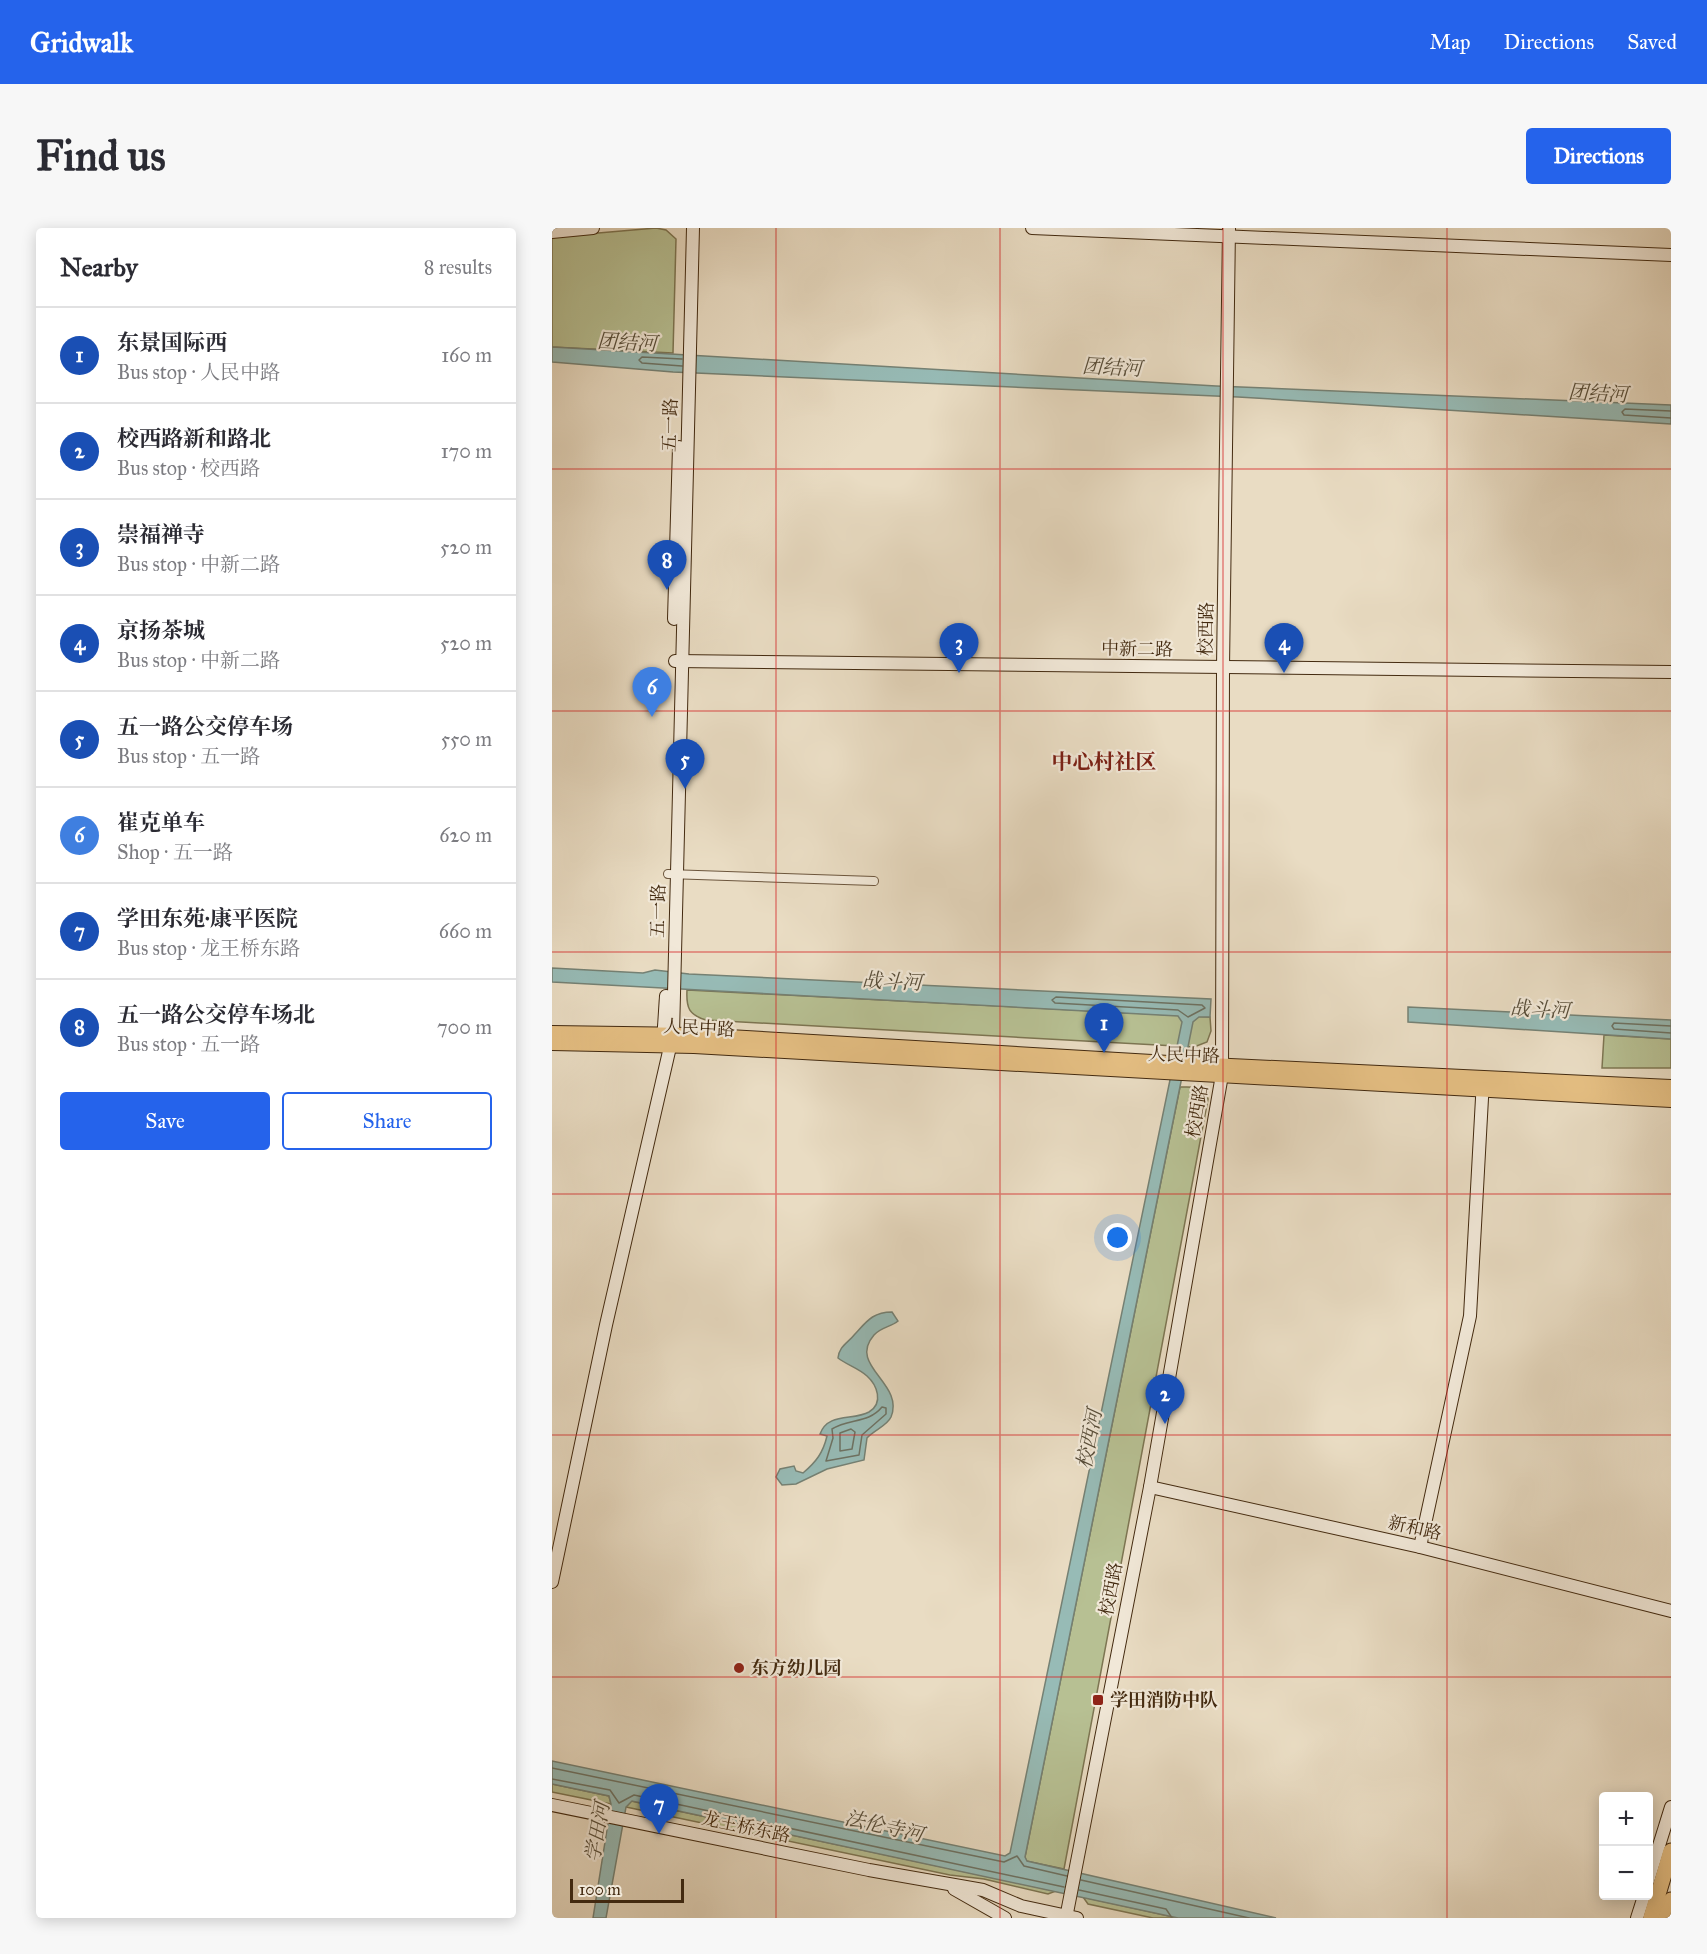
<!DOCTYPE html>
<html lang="en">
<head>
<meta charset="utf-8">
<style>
	:root { --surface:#fff; --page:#f7f7f7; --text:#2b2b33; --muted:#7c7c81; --line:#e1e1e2; --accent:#2563eb }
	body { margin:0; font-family:"IM FELL Great Primer","Noto Serif SC",serif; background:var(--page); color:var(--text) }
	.controls { position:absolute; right:18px; bottom:18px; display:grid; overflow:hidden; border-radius:6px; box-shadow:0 3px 15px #0003 }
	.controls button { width:54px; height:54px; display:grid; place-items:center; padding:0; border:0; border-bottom:2px solid var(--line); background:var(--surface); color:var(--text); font:30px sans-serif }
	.scale { position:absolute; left:18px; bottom:15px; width:114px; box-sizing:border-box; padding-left:6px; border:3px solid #432a10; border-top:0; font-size:16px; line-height:21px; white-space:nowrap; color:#432a10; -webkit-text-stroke:4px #f1e8d8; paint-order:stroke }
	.you { position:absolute; left:566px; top:1010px; width:21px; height:21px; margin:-15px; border:4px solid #fff; border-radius:50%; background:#1a73e8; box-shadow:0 0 0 9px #1a73e833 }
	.badge { display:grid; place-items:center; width:39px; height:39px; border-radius:50%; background:var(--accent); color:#fff; font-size:20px; font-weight:700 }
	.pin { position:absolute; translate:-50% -50px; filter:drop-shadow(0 2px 3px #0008) }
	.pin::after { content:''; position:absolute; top:32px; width:21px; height:18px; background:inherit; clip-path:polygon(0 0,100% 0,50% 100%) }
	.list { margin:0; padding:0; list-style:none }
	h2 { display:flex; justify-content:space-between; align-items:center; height:78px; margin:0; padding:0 24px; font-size:26px }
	h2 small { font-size:20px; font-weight:400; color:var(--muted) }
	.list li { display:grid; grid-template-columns:39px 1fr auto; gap:18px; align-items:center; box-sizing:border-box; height:96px; padding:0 24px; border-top:2px solid var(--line) }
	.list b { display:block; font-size:22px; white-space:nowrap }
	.list p { margin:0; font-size:20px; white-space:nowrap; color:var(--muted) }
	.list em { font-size:20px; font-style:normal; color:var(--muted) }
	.actions { display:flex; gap:12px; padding:18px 24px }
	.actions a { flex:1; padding:14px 0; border:2px solid var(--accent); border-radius:6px; text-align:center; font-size:21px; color:var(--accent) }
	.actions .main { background:var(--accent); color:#fff }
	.map { position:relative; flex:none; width:1119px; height:1690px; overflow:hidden; border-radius:6px }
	header { display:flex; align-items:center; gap:36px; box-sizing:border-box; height:84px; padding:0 30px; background:var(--accent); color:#fff }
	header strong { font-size:28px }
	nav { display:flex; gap:33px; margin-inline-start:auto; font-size:21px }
	.intro { display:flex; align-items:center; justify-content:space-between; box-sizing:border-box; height:144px; padding:0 36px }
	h1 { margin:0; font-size:42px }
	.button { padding:15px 27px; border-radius:6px; background:var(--accent); color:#fff; font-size:21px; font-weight:700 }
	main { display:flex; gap:36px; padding:0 36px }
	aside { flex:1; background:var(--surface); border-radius:6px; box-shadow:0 3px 15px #0003 }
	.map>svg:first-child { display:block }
	.green { fill:#b7c093; stroke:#7d7552; stroke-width:1.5 }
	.water { fill:#97bbb6; stroke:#758174; stroke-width:1.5 }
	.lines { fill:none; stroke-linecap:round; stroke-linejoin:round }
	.shore { stroke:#6d7263; stroke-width:1.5 }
	.street-casing { stroke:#6c563d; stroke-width:10 }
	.secondary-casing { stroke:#432a10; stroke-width:14 }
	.primary-casing { stroke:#432a10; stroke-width:16 }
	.highway-casing { stroke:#432a10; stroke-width:17 }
	.street { stroke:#f1e8d8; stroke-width:8 }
	.secondary { stroke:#f1e8d8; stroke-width:12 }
	.primary { stroke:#e4be82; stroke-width:14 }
	.highway { stroke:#e4be82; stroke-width:15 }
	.grid { fill:none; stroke:#d62828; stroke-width:1.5; stroke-opacity:0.55 }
	.poi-dot { fill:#8f2418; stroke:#f1e8d8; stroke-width:2 }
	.labels { text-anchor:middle; stroke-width:4.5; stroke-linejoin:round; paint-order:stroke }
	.street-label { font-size:18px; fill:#432a10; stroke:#f1e8d8 }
	.poi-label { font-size:18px; font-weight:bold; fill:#432a10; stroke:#f1e8d8; text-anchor:start }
	.water-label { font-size:20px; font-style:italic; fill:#584e3a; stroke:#f1e8d8 }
	.quarter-label { font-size:21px; font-weight:bold; fill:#7a1f14; stroke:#f1e8d8 }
</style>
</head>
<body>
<header>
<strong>Gridwalk</strong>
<nav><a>Map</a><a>Directions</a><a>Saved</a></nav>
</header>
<div class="intro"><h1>Find us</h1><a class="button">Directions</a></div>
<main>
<aside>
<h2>Nearby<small>8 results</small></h2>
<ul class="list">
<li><span class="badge" style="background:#1a4fb4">1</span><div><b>东景国际西</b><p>Bus stop · 人民中路</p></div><em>160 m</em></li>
<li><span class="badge" style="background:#1a4fb4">2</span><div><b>校西路新和路北</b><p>Bus stop · 校西路</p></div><em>170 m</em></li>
<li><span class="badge" style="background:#1a4fb4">3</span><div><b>崇福禅寺</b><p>Bus stop · 中新二路</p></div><em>520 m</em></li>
<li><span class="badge" style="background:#1a4fb4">4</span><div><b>京扬茶城</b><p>Bus stop · 中新二路</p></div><em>520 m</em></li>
<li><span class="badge" style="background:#1a4fb4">5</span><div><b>五一路公交停车场</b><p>Bus stop · 五一路</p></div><em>550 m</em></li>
<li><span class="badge" style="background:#3f7fe0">6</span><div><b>崔克单车</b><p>Shop · 五一路</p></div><em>620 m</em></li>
<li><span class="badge" style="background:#1a4fb4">7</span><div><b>学田东苑·康平医院</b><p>Bus stop · 龙王桥东路</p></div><em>660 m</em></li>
<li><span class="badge" style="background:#1a4fb4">8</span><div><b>五一路公交停车场北</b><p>Bus stop · 五一路</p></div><em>700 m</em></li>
</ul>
<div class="actions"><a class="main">Save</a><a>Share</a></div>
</aside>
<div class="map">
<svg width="1119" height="1690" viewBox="0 0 1119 1690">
	<rect width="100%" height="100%" fill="#e9dcc3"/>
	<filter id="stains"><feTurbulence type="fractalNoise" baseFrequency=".00333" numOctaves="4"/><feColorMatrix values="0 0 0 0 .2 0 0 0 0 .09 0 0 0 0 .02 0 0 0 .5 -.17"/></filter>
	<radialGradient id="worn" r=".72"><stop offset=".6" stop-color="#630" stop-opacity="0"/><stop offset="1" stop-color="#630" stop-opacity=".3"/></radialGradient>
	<g class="green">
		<polygon points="104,0 114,2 124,11 121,125 0,119 0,9"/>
		<path d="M135,762L658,789L659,803L655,814L642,819L154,792C137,787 134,780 135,762Z"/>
		<polygon points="1052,807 1119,811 1119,840 1050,840"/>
		<path d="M628,859C640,859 653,857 656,871L512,1641L474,1633L473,1629Z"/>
		<polygon points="0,1556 57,1568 59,1576 0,1564"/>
		<polygon points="79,1573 504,1663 496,1666 432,1651 398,1647 74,1579"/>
		<polygon points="531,1669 626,1690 601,1690 536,1676"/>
	</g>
	<g class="water">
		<polygon points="0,119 664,158 1119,177 1119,196 686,169 121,144 0,134"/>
		<polygon points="0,740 91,745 103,742 137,746 659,771 658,789 647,789 641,794 473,1629 475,1633 724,1690 626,1690 80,1573 74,1579 54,1690 41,1690 59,1576 57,1568 0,1556 0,1533 453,1628 458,1625 630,794 626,788 0,754"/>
		<polygon points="856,779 1119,792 1119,811 856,794"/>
		<path d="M340,1084L346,1093C339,1099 329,1099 322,1107C295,1138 353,1155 339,1189C335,1198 322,1202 315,1210L312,1232L275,1241L244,1256L230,1257L224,1249L228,1241L242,1238L244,1243L251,1245C264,1234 271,1225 275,1208L268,1206C276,1184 301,1193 317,1184C332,1175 325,1157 315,1148C306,1140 295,1137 286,1130C287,1118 296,1115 303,1106C315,1093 321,1084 340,1084Z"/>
	</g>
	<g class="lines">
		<g class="shore">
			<polyline points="130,138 90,135 87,132 90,129 130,131"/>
			<polyline points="1119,183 1073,181 1070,184 1072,187 1119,190"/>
			<polygon points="504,769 650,777 653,780 636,789 626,782 503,775 500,772"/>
			<polyline points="1119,798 1062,795 1060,798 1062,801 1119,805"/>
			<path d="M330,1179L334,1180V1186L310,1207L307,1227L274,1233L281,1210L280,1201C297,1190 316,1196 330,1179Z"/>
			<polygon points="299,1201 303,1204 300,1221 288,1223 288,1205"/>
			<polyline points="0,1540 452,1634 465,1628 472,1638 515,1648"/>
			<polyline points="0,1551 58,1562 67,1575 82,1567 512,1659"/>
			<polyline points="529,1652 697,1690"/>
			<polyline points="527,1662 614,1681 620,1690"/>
		</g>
		<g class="street-casing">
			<polyline id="street" points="116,646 322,653"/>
		</g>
		<g class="secondary-casing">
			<g id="secondary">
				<polyline points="480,0 1119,27"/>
				<polyline points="0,4 41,0"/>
				<polyline points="122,391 127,219"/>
				<polyline points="123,433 1119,444"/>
				<polyline points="111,814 114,768"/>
				<polyline points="598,1259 868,1319 1119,1383"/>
				<polyline points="868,1319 918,1088 931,852"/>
				<polyline points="0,1354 54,1097 121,806 141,0"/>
				<polyline points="0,1577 317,1642 431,1662 469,1678 525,1690"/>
				<polyline points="1096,1653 1119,1579"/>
				<polyline points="402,1661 453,1690"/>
				<polyline points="514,1690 598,1259 670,847 671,439 677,0"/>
				<polyline points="1085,1690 1092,1668"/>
			</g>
		</g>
		<g class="primary-casing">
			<g id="primary">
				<polyline points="0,805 142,807 617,835 1119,859"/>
				<polyline points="0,815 142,818 1119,872"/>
			</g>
		</g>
		<g class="highway-casing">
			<g id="highway">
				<polyline points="1099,1690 1119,1623"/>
				<polyline points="1114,1690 1119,1672"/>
			</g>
		</g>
		<use href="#street" class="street"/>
		<use href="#secondary" class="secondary"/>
		<use href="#primary" class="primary"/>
		<use href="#highway" class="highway"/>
	</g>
	<path class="grid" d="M224,0V1690M448,0V1690M671,0V1690M895,0V1690M0,241H1119M0,483H1119M0,724H1119M0,966H1119M0,1207H1119M0,1449H1119"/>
	<g class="poi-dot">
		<circle cx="187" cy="1440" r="6"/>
		<rect x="540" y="1466" width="12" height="12" rx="3"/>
	</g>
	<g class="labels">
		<g class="street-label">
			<text transform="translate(118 197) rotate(-88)" y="6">五一路</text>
			<text transform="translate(654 401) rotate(-89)" y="6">校西路</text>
			<text transform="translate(585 421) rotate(1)" y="6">中新二路</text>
			<text transform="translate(106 683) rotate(-89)" y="6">五一路</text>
			<text transform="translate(147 800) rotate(3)" y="6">人民中路</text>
			<text transform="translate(632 827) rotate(2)" y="6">人民中路</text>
			<text transform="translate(645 883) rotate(-80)" y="6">校西路</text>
			<text transform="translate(863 1300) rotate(13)" y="6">新和路</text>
			<text transform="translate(559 1361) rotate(-79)" y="6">校西路</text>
			<text transform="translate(194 1599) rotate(12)" y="6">龙王桥东路</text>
		</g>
		<g class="poi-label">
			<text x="199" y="1446">东方幼儿园</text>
			<text x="558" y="1478">学田消防中队</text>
		</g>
		<g class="water-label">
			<text transform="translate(75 114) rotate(3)" y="7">团结河</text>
			<text transform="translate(560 139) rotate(3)" y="7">团结河</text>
			<text transform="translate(1046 165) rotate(3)" y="7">团结河</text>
			<text transform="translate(340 753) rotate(3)" y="7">战斗河</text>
			<text transform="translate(988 781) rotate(3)" y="7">战斗河</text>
			<text transform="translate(537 1211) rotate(-79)" y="7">校西河</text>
			<text transform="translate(332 1598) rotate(13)" y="7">法伦寺河</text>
			<text transform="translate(45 1604) rotate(-80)" y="7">学田河</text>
		</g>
		<g class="quarter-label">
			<text x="552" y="541">中心村社区</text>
		</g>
	</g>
	<rect width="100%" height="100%" filter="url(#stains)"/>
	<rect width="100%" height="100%" fill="url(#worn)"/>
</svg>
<div class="controls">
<button>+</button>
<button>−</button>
</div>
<div class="scale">100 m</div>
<div class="you"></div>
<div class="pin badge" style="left:552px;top:825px;background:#1a4fb4">1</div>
<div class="pin badge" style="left:613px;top:1196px;background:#1a4fb4">2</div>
<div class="pin badge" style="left:407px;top:445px;background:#1a4fb4">3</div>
<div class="pin badge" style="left:732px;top:445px;background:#1a4fb4">4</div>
<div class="pin badge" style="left:133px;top:561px;background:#1a4fb4">5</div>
<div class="pin badge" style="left:100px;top:489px;background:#3f7fe0">6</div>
<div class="pin badge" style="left:107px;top:1606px;background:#1a4fb4">7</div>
<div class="pin badge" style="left:115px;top:362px;background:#1a4fb4">8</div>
</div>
</main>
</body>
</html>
